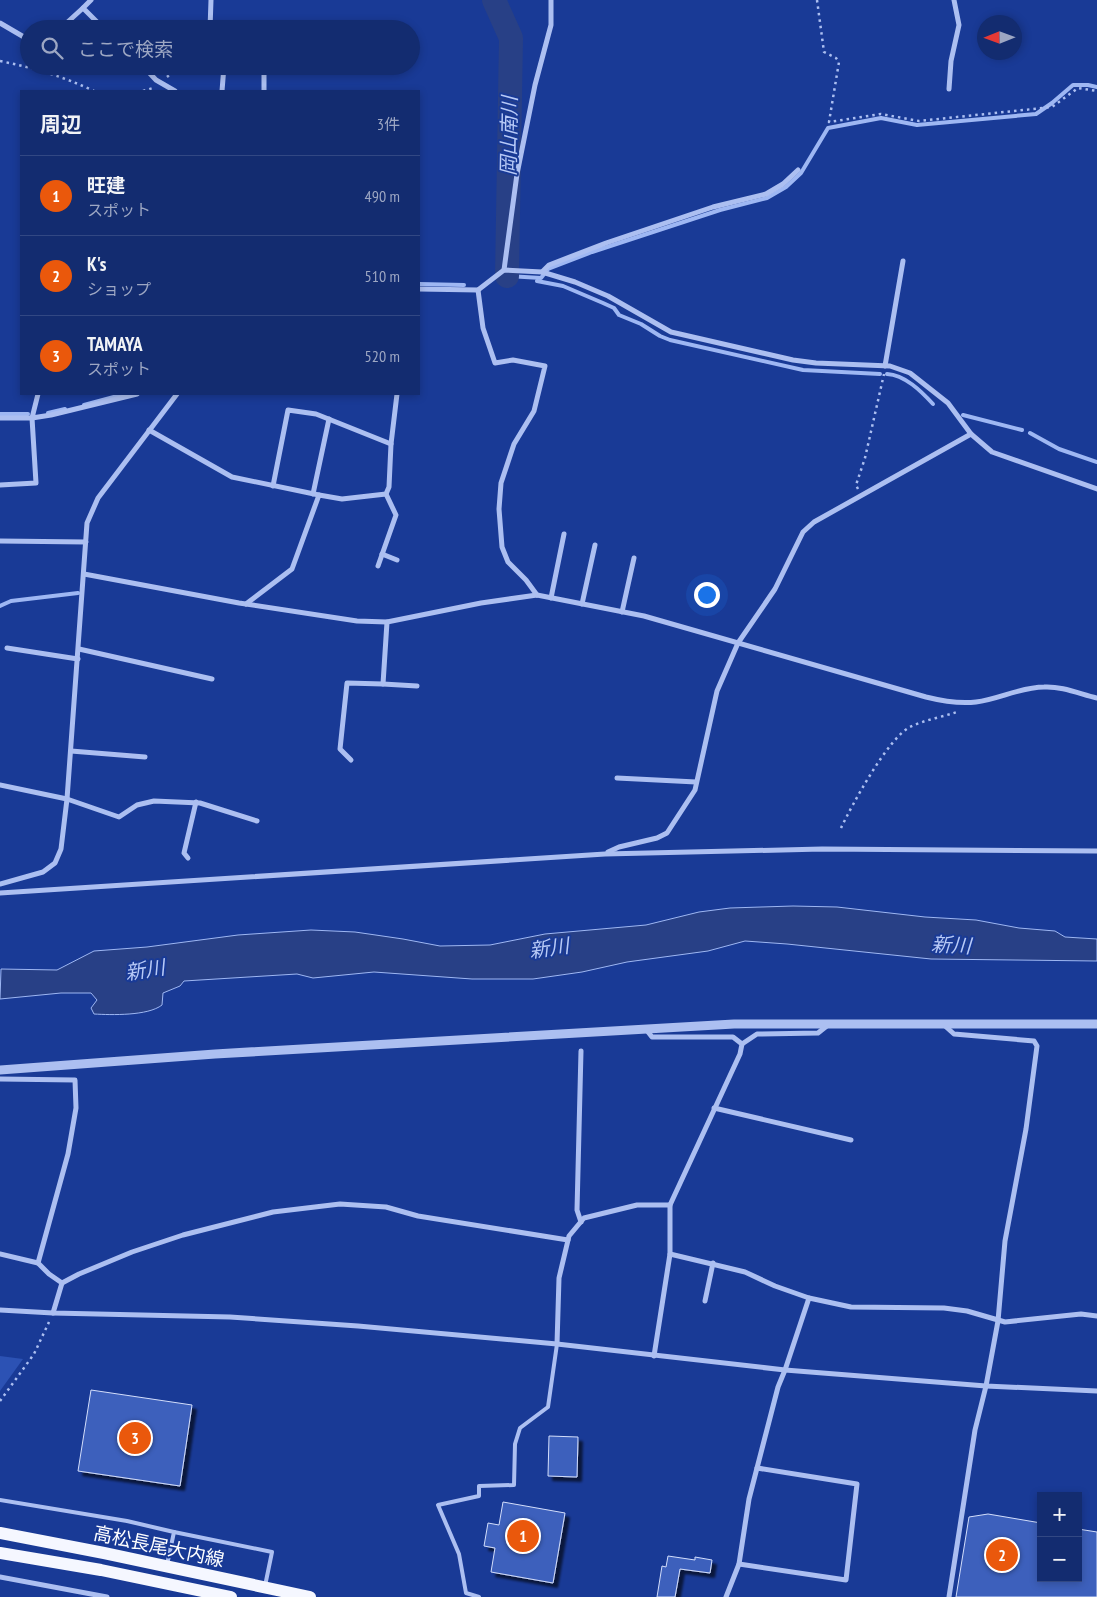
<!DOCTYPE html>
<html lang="ja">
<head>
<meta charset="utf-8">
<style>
	:root { --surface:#132c70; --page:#203878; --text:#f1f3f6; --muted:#9da7c3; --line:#324883; --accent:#ea580c }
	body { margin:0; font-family:"PT Sans Narrow","Noto Sans JP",sans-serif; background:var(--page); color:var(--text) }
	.controls { position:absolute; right:15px; bottom:15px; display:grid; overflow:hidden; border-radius:0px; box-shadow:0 2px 8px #0003 }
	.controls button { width:45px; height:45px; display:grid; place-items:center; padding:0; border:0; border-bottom:1px solid var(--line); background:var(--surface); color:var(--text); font:25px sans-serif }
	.compass { position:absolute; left:977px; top:15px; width:45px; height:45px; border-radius:50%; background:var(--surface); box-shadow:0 2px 8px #0003; rotate:269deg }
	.you { position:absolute; left:706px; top:594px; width:18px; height:18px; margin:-12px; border:4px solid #fff; border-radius:50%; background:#1a73e8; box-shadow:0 0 0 8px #1a73e833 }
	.badge { display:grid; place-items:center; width:32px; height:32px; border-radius:50%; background:var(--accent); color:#fff; font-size:16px; font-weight:700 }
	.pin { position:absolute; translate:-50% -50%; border:2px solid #fff; box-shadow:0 1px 5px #0006 }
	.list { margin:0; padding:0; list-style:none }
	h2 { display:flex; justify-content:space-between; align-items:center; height:65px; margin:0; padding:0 20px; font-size:21px }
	h2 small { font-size:16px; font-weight:400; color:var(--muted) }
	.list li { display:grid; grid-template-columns:32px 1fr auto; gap:15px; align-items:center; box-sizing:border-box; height:80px; padding:0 20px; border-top:1px solid var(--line) }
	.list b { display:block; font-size:19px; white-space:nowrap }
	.list p { margin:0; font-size:16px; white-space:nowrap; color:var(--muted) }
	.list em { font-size:16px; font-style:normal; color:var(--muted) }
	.icon { flex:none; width:28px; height:28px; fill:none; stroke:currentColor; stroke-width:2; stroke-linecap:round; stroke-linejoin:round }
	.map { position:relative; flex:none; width:1097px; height:1597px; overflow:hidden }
	.search { position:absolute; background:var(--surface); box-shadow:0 2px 8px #0003; left:20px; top:20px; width:400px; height:55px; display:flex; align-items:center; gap:12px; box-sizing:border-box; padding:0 18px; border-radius:28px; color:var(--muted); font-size:19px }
	.panel { position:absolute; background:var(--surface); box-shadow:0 2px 8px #0003; left:20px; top:90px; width:400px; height:305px; border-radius:0px }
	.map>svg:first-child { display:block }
	.green { fill:#2c52b4 }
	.water { fill:#284086; stroke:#9eb7f3 }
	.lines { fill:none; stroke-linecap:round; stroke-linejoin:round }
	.stream { stroke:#9eb7f3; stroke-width:4 }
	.river { stroke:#284086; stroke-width:24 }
	.building { fill:#3e60bc; stroke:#d3defb; filter:url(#shadow) }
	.path { stroke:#acbff1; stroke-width:2.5; stroke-dasharray:2.5 4; stroke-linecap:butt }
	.service { stroke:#acbff1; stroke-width:4 }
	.minor { stroke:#acbff1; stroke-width:5 }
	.tertiary { stroke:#acbff1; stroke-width:9 }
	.primary { stroke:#f5f7ff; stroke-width:12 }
	.labels { text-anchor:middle; stroke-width:4; stroke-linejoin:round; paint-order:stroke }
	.street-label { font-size:19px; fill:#fff; stroke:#193a96 }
	.water-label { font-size:20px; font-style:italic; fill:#b8caf7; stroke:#193a96 }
</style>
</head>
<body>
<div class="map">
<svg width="1097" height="1597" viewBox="0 0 1097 1597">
	<defs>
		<filter id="shadow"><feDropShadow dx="4.5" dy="4.5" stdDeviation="1" flood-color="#0009"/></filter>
	</defs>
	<rect width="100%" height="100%" fill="#193a96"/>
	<polygon class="green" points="0,1356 23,1359 0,1391"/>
	<path class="water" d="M793,906L837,907L925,917L976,920L1019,928L1055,931L1065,937L1097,939V961L931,959L787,944L745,941L708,951L627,962L582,972L533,979H472L374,972L313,978L297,974L184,981L180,986L163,993L162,1005C148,1016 111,1015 94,1014L91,1008L97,1000L91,993H61L0,999L1,969L57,970L94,951L147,947L238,935L311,930L355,932L403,939L440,946L490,945L545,934L646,925L699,912L730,908Z"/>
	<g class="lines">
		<g class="stream">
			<polyline points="507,276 541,278 548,269 592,252 720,210 767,198 786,187 801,173 828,128 881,118 917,125 1036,114 1052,103 1073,85 1088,85 1097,87"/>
			<polyline points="537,281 563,286 603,303 614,308 619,315 641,324 660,336 670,340 803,370 880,374"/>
			<polyline points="419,284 464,285"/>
			<path d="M887,374C905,375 921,391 933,404"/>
			<polyline points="84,405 125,394"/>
			<polyline points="48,413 65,409"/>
			<polyline points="0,414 28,414"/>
			<polyline points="963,415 1022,430"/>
			<polyline points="1030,433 1059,449 1097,462"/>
			<polyline points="0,606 11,601 78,593"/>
		</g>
		<polyline class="river" points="494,0 511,38 507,276"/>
	</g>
	<g class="building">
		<polygon points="91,1390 192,1405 180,1486 78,1471"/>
		<polygon points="549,1436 578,1437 577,1477 548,1476"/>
		<polygon points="503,1502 565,1513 553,1583 491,1572 495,1548 484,1546 488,1523 499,1525"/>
		<polygon points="988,1514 1041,1523 1041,1578 1078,1578 1078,1529 1097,1532 1097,1597 956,1597 969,1517"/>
		<polygon points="668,1556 695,1560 695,1557 712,1560 710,1573 680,1569 675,1597 657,1597 662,1566 666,1567"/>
	</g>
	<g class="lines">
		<g class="path">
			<polyline points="817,0 824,52 836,58 839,62 829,122 881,114 919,121 1052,107 1078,88 1097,91"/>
			<path d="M0,61C34,68 62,76 94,91"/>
			<polyline points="167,77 179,66"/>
			<polyline points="143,91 153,88"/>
			<polyline points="858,489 856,485 865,458 884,374"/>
			<path d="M841,828C852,805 888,738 910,727C924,720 942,717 957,712"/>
			<polyline points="0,1401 34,1354 49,1322"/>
		</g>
		<g class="service">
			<polyline points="0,1500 127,1521 174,1532 167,1565"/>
			<polyline points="174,1532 272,1552 265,1586"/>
			<polyline points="479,1597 466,1593 459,1554 438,1505 479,1496 479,1486 514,1485 515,1444 520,1428 548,1407 557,1344"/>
		</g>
		<g class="minor">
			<polyline points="91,0 83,8 104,29"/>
			<polyline points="0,23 29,40"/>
			<polyline points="60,29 83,8"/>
			<polyline points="210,29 211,0"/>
			<polyline points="143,66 156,80 175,91"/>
			<polyline points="264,66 264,91"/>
			<polyline points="949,89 951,61 959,25 954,0"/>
			<polyline points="222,91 224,66"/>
			<polyline points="504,270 517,174 535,85 551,25 551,0"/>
			<polyline points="542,272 549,265 606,243 713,207 766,194 783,184 798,170"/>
			<polyline points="419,289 478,290 504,270 542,272 575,282 608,296 671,332 793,360 816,363 890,366 910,373 948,403 971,434 992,452 1097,489"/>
			<polyline points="478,290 483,328 495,363 513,360 545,366 534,411 514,444 501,483 499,509 502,547 508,562 526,580 537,595"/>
			<polyline points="885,366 903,261"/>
			<polyline points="38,394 32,418 51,415 137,394"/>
			<polyline points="0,418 32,418 36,483 0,485"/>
			<polyline points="149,430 232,477 319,495"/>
			<polyline points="273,486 288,410 316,414 391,444"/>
			<polyline points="313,494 329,419"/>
			<polyline points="0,541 86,542"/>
			<polyline points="382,554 397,560"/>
			<polyline points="378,566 396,515 386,494"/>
			<path d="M84,574L239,603L357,621L387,622L481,603L537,595L644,616L926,697C942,701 959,704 976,702C999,699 1021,687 1044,687C1062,686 1080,694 1097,698"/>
			<polyline points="551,598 564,534"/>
			<polyline points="246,604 292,569 319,495 342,499 386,494 389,487 391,444 397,394"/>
			<polyline points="582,604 595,545"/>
			<polyline points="622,612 634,558"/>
			<polyline points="7,648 78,659"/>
			<polyline points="79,649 212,679"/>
			<polyline points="383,684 417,686"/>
			<polyline points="71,751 145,757"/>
			<polyline points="351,760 340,749 347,683 383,684 387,622"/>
			<polyline points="617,778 696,782"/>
			<polyline points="0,785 67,799 119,817 137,805 154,801 200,803 257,821"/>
			<polyline points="608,852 619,847 657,838 667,833 695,790 717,691 738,643 775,589 803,532 814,522 971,434"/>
			<polyline points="188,858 184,853 196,802"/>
			<polyline points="0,884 43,872 55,863 61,849 67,799 87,523 98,498 177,394"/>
			<polyline points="0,893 605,854 822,849 1097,851"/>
			<polyline points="944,1025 954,1034 1034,1041 1037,1046 1026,1129 1005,1241 998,1321 986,1386 975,1430 949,1597"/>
			<polyline points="645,1028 652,1037 733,1037 742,1044 740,1054 670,1205 670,1254 654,1356"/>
			<polyline points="742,1044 757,1034 818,1033 828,1025"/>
			<polyline points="0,1079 75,1080 76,1108 68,1154 38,1263 49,1274 62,1283 53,1313"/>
			<polyline points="714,1108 851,1140"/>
			<polyline points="581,1222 577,1210 581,1051"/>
			<polyline points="0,1254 38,1263"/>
			<polyline points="670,1254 745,1272 775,1286 809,1298"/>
			<polyline points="62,1283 79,1274 132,1252 183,1235 273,1212 340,1204 386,1207 418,1216 568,1240"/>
			<polyline points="705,1301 713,1263"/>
			<polyline points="0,1310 53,1313 230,1317 358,1326 557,1344 785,1370 986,1386 1097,1391"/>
			<polyline points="557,1344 559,1278 569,1236 584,1218 637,1205 670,1205"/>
			<polyline points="739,1564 846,1580 857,1484 757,1468"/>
			<polyline points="0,1577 107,1597"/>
			<polyline points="726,1597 739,1564 749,1499 778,1387 785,1370 809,1298 851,1307 944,1308 967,1311 1005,1322 1081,1314 1097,1316"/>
		</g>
		<polyline class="tertiary" points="0,1070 215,1054 734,1024 1097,1024"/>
		<g class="primary">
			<polyline points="0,1533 104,1553 310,1597"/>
			<polyline points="0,1553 101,1570 231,1597"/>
		</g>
	</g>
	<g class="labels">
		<g class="street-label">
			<text transform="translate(159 1546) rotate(12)" y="7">高松長尾大内線</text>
		</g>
		<g class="water-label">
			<text transform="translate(509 136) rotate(-89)" y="7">岡山南川</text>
			<text transform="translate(951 945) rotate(3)" y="7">新川</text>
			<text transform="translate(549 948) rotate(-8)" y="7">新川</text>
			<text transform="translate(145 970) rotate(-9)" y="7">新川</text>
		</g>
	</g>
</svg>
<div class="controls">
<button>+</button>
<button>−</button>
</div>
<svg class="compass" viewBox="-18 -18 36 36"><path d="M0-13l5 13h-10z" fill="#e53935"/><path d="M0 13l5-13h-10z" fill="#9da7c3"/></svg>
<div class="you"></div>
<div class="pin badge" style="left:523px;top:1536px">1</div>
<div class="pin badge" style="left:1002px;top:1555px">2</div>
<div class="pin badge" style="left:135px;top:1438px">3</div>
<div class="search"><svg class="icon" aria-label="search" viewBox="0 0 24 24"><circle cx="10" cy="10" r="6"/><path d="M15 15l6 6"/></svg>ここで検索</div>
<section class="panel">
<h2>周辺<small>3件</small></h2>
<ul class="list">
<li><span class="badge">1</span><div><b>旺建</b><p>スポット</p></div><em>490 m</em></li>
<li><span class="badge">2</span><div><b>K's</b><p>ショップ</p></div><em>510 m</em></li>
<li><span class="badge">3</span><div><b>TAMAYA</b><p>スポット</p></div><em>520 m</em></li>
</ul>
</section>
</div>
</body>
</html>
